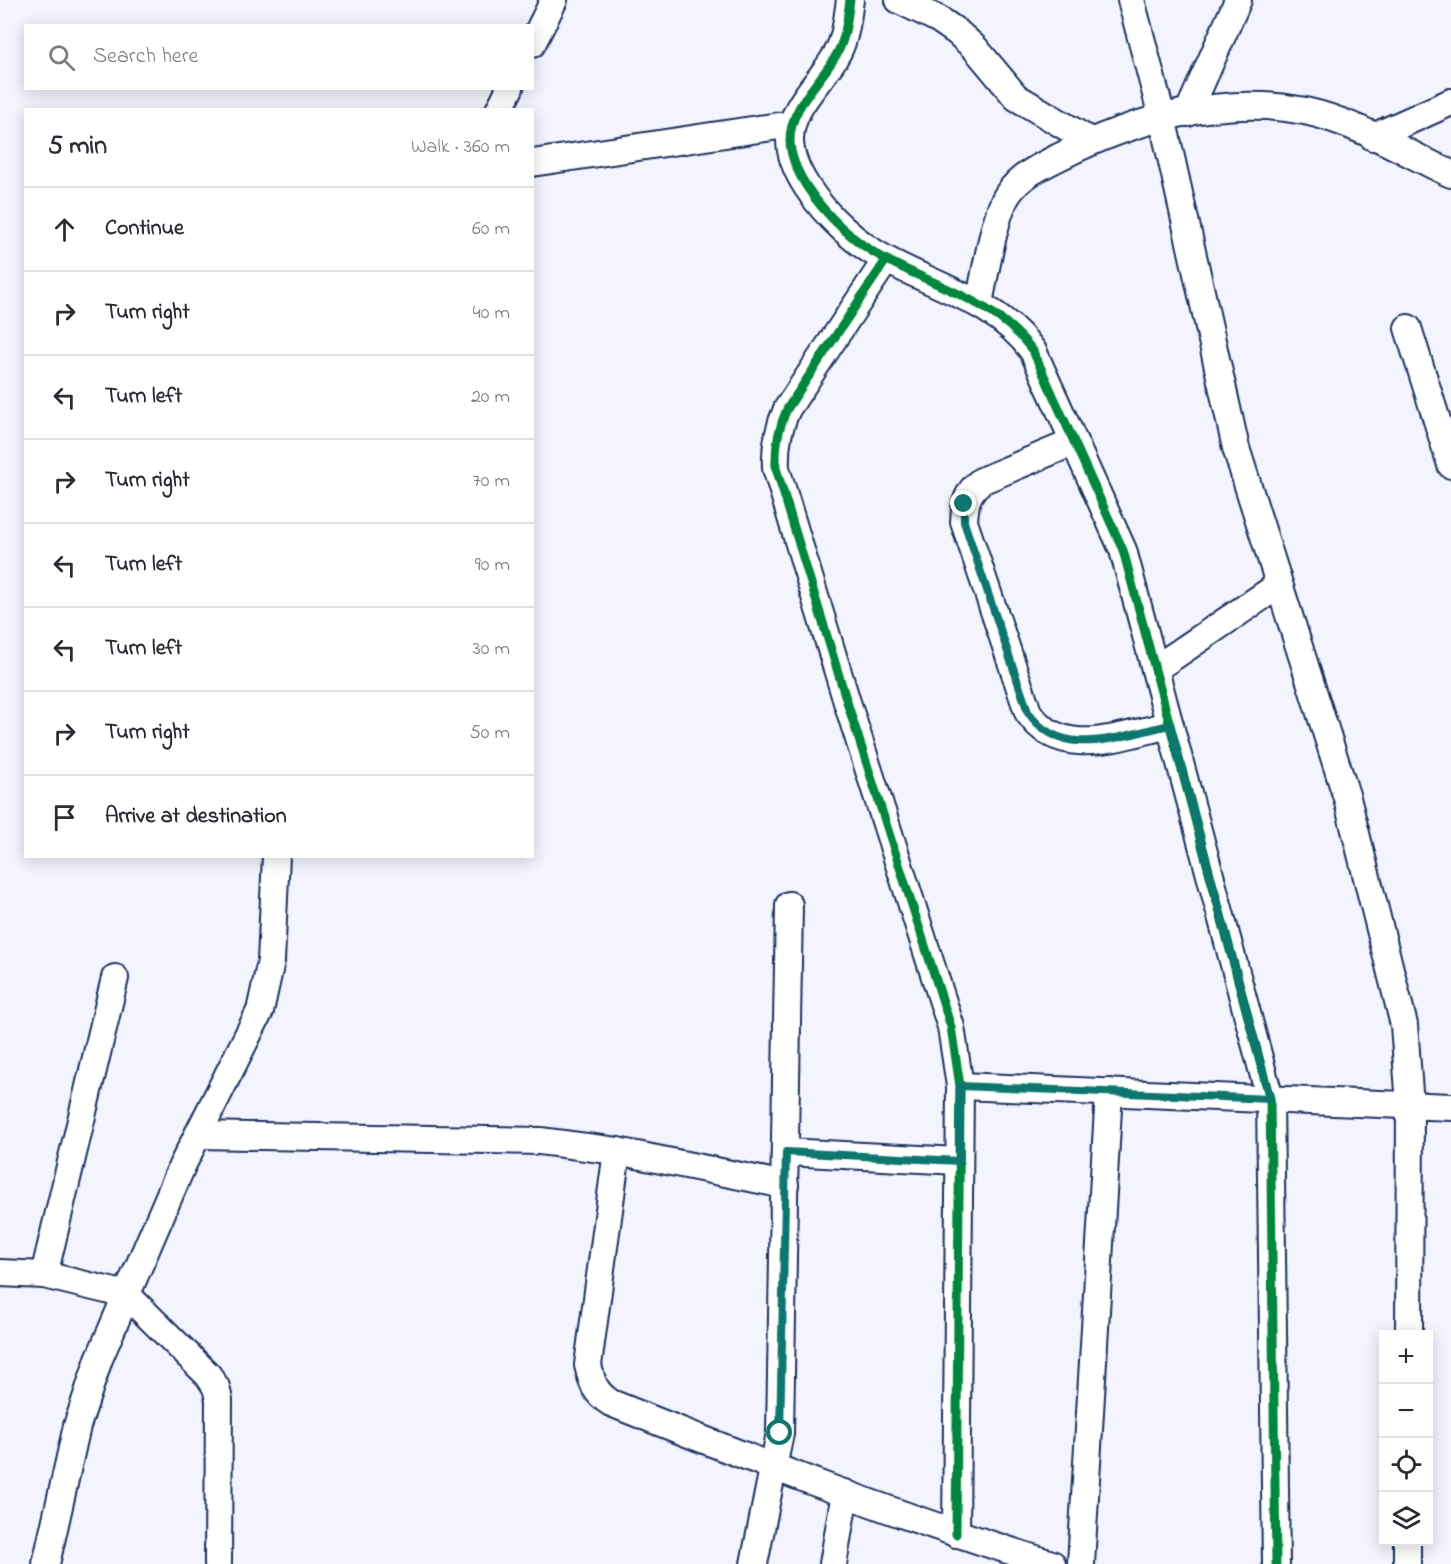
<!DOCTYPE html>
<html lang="en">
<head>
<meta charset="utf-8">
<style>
	:root { --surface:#fff; --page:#f2f2f3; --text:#2b2b33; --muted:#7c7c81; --line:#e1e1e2 }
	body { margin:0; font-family:"Indie Flower",sans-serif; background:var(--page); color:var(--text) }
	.controls { position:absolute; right:18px; bottom:18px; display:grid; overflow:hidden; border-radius:0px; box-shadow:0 3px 15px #0003 }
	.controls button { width:54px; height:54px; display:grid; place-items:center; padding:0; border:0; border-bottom:2px solid var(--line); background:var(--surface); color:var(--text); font:30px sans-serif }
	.stop { position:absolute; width:18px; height:18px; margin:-14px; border:4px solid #0f766e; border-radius:50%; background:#fff }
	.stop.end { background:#0f766e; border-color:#fff; box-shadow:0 2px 6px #0008 }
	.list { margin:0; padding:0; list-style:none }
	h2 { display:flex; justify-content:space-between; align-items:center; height:78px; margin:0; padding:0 24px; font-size:26px }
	h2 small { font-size:20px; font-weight:400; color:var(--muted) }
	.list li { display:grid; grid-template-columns:39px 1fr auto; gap:18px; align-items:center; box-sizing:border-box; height:84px; padding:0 24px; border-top:2px solid var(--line) }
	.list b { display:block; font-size:22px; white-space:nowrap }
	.list em { font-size:20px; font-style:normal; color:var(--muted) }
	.icon { flex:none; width:33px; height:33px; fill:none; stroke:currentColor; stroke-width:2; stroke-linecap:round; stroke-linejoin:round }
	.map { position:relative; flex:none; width:1451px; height:1564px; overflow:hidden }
	.search { position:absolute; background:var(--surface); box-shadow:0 3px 15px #0003; left:24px; top:24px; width:510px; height:66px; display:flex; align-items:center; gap:15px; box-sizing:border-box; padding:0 21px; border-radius:0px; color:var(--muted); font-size:22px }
	.panel { position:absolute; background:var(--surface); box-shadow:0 3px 15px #0003; left:24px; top:108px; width:510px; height:750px; border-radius:0px }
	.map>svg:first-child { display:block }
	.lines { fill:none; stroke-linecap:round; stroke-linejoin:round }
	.street-casing { stroke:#1b2f5e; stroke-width:30 }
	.street { stroke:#fff; stroke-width:26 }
	.cycleway-casing { stroke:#fff; stroke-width:13 }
	.cycleway { stroke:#00873e; stroke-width:9 }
	.route { stroke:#0f766e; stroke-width:8 }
</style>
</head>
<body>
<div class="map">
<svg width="1451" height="1564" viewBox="0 0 1451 1564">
	<rect width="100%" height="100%" fill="#f4f4fe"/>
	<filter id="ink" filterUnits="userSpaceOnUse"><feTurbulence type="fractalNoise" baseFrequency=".0167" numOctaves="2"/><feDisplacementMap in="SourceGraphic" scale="12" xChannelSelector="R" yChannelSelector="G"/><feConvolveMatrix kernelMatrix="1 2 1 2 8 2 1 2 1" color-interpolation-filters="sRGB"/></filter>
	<g filter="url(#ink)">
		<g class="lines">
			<g class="street-casing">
				<g id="street">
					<path d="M850,0C847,19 846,40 835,57C819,84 790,107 790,140C790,157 798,173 807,187C826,216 856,244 887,260C939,288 997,302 1033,351L1123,550L1270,1099L1276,1564"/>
					<polyline points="899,0 938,19 957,32 976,49 1016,97 1090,141"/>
					<polyline points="1131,0 1162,117 1236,448 1347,798 1404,1025 1410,1105 1409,1334"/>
					<polyline points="532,44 554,0"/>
					<polyline points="499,110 510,88"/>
					<polyline points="1188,113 1238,0"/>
					<polyline points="1373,137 1451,102"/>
					<polyline points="532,163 792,124"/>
					<path d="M886,260L787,409C778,429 775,446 776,468L847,702L951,1027L960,1086L956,1534"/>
					<path d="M979,303C985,276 994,215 1008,194C1020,176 1041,166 1059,157C1132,120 1223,94 1305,111C1356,122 1404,152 1451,174"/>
					<polyline points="1408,328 1451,465"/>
					<path d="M1074,442L981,481C966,493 965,504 964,522L1028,712C1061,762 1121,735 1170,725"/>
					<polyline points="1155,669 1279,585"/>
					<polyline points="960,1086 1451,1107"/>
					<polyline points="198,1135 540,1141 617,1151 785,1185"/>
					<path d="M617,1151L588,1365C592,1383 595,1393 611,1403C756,1461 902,1518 1052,1564"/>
					<polyline points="786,1152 959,1161"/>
					<polyline points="0,1273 44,1275 127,1295 208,1375 216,1387 219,1400 218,1564"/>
					<polyline points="44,1275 115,978"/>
					<polyline points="46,1564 77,1426 99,1359 182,1166 260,1011 271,961 276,856"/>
					<polyline points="754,1564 780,1433 789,905"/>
					<polyline points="833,1564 845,1493"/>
					<polyline points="1081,1564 1109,1092"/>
					<polyline points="1407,1564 1407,1542"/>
				</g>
			</g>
			<use href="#street" class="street"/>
			<g class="cycleway-casing">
				<g id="cycleway">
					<path d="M850,0C847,19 846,40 835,57C819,84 790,107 790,140C790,157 798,173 807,187C826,216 856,244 887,260C939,288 997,302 1033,351L1123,550L1270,1099L1276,1564"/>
					<path d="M886,260L787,409C778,429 775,446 776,468L847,702L951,1027L960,1086L956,1534"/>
				</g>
			</g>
			<use href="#cycleway" class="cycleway"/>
		</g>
	</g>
	<g class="lines" filter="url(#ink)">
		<path class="route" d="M780,1433L786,1152L959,1161L960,1086L1270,1099L1170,725C1121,735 1061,762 1028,712L964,522V504"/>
	</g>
</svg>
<div class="controls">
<button>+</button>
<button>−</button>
<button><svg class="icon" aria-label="locate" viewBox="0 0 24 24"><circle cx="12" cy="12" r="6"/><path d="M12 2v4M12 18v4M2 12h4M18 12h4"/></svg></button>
<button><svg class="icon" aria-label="layers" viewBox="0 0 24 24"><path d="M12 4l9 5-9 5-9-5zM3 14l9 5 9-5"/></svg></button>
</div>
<div class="stop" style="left:780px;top:1433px"></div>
<div class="stop end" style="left:964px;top:504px"></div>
<div class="search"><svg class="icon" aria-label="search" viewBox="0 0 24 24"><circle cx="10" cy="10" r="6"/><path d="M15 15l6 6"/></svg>Search here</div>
<section class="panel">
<h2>5 min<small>Walk · 360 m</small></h2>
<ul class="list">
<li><svg class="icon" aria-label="ahead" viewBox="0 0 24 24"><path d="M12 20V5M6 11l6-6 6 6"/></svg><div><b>Continue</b></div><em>60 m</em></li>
<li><svg class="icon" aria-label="right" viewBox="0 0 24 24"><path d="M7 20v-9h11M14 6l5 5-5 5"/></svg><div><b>Turn right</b></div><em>40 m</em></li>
<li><svg class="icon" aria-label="left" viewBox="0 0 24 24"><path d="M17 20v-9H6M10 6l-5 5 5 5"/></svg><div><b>Turn left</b></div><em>20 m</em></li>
<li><svg class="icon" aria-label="right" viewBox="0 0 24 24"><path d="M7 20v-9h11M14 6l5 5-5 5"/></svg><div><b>Turn right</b></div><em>70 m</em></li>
<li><svg class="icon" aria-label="left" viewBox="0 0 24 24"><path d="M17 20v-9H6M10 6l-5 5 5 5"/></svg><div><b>Turn left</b></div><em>90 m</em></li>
<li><svg class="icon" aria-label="left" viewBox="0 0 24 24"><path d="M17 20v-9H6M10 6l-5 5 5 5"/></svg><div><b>Turn left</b></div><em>30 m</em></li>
<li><svg class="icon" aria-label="right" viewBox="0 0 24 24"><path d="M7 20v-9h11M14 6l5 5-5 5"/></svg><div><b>Turn right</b></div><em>50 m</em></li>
<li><svg class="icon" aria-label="arrive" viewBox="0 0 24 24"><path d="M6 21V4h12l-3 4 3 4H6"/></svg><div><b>Arrive at destination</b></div></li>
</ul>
</section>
</div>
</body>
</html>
